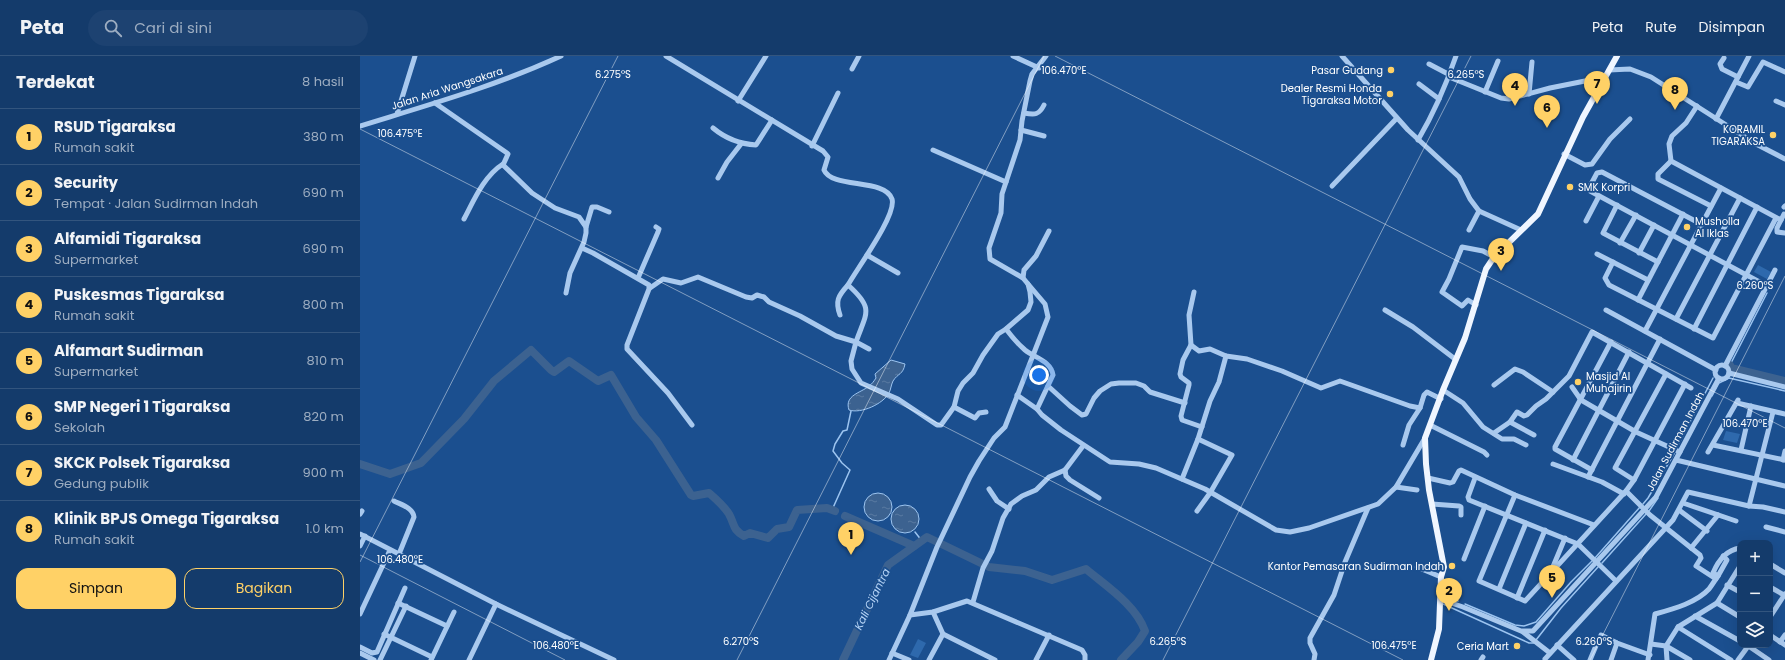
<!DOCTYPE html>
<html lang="id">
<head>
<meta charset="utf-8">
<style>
	:root { --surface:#143b6b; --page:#1d4271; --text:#f1f3f6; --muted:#9dadc1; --line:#33557e; --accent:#ffd166 }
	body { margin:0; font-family:Poppins,sans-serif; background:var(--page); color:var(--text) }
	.controls { position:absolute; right:12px; bottom:12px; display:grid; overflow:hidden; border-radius:8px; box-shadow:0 4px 16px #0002 }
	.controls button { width:36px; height:36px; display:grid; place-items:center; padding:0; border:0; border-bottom:1px solid var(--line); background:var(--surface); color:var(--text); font:20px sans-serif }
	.you { position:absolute; left:679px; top:319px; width:14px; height:14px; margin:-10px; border:3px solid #fff; border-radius:50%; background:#1a73e8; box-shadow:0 0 0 6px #1a73e833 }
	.badge { display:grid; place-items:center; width:26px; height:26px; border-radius:50%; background:var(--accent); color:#111; font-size:13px; font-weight:700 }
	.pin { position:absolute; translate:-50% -33px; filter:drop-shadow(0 1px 2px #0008) }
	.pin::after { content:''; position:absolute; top:21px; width:14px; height:12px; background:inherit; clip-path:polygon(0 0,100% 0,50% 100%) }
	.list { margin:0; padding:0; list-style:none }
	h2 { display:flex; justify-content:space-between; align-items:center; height:52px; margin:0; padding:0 16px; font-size:17px }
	h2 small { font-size:13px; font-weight:400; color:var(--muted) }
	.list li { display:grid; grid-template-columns:26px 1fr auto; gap:12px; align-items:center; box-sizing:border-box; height:56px; padding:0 16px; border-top:1px solid var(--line) }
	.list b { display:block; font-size:15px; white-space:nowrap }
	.list p { margin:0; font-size:13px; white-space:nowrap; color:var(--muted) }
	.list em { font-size:13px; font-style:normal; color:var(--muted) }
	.actions { display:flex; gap:8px; padding:12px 16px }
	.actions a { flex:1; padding:9px 0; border:1px solid var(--accent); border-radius:12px; text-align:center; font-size:14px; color:var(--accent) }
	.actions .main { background:var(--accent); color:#111 }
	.icon { flex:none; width:22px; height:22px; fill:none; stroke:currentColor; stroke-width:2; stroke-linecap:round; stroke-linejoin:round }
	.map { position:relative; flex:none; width:1425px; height:604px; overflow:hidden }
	header { display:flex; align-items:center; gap:24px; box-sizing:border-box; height:56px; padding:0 20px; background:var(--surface); border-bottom:1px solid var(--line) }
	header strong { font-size:19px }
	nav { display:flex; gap:22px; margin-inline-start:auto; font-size:14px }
	.search { width:280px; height:36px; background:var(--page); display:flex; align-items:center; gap:10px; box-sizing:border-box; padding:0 14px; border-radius:22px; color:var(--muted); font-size:15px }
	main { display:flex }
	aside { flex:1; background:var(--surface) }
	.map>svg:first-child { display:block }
	.green { fill:#2e69ad }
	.water { fill:url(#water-ripples); stroke:#9cc4f0 }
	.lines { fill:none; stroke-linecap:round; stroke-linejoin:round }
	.stream { stroke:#9cc4f0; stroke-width:1.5 }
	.river { stroke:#3c6290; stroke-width:8 }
	.minor { stroke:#a9c9ee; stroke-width:5 }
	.major { stroke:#f0f6ff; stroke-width:6 }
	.ticks { fill:none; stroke:#fff; stroke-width:1; stroke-opacity:0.45 }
	.poi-dot { fill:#ffd166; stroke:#1b4f8f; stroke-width:1.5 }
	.labels { text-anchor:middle; stroke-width:3.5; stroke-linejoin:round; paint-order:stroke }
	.poi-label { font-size:10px; fill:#fff; stroke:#1b4f8f; text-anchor:end }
	.street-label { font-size:10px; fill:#fff; stroke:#1b4f8f }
	.water-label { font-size:11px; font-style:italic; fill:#b5d3f5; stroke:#1b4f8f }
	.ticks-label { font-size:10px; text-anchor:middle; fill:#fff; stroke:#1b4f8f; stroke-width:3.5; stroke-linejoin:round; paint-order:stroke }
</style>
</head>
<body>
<header>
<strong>Peta</strong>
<div class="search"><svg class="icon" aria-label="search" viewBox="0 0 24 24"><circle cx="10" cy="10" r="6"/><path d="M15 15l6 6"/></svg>Cari di sini</div>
<nav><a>Peta</a><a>Rute</a><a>Disimpan</a></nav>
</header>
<main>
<aside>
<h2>Terdekat<small>8 hasil</small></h2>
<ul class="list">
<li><span class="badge">1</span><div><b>RSUD Tigaraksa</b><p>Rumah sakit</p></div><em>380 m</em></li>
<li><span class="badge">2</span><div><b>Security</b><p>Tempat · Jalan Sudirman Indah</p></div><em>690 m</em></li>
<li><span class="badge">3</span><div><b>Alfamidi Tigaraksa</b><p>Supermarket</p></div><em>690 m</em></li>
<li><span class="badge">4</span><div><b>Puskesmas Tigaraksa</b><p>Rumah sakit</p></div><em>800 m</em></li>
<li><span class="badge">5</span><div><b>Alfamart Sudirman</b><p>Supermarket</p></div><em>810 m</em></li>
<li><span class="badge">6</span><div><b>SMP Negeri 1 Tigaraksa</b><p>Sekolah</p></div><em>820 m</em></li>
<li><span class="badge">7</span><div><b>SKCK Polsek Tigaraksa</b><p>Gedung publik</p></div><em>900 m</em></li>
<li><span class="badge">8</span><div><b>Klinik BPJS Omega Tigaraksa</b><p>Rumah sakit</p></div><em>1.0 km</em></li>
</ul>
<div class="actions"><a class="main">Simpan</a><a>Bagikan</a></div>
</aside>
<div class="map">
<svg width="1425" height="604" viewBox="0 0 1425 604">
	<defs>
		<pattern id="water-ripples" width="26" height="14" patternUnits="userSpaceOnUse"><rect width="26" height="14" fill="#3c6290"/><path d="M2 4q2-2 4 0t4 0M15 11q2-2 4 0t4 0" fill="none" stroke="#597aa1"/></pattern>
	</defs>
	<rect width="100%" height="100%" fill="#1b4f8f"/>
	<g class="green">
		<polygon points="1398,209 1411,216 1407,223 1394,216"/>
		<polygon points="1366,375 1380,378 1377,387 1363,384"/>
		<polygon points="558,583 566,587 558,602 550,599"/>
	</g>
	<g class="water">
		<path d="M531,304L545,308C543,319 538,317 533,325C531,329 531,333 529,337C523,348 501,358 489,354C484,339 501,337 509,330C512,328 514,325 516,322L515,318Z"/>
		<circle cx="518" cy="451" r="14"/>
		<circle cx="545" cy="463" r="14"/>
	</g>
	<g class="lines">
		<g class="stream">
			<polyline points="1370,309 1407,237"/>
			<polyline points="1352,340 1359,327 1369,322 1425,335"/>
			<polyline points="1316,393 1353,322"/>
			<polyline points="1283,448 1288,442 1315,396"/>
			<polyline points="472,454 490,414 482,407 473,395 475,388 483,375 487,374 491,355"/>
			<polyline points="1289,455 1298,442"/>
			<polyline points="555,476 562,485"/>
			<polyline points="1235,502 1280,451"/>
			<polyline points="1242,507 1286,458"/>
			<polyline points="1082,539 1098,545"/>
			<polyline points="1081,547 1169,587 1174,587"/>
			<polyline points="1105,548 1155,569 1164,570 1176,566 1211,526 1232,505"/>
			<polyline points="1176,584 1201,552 1238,511"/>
		</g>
		<g class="river">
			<polyline points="1370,309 1371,312 1425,325"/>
			<path d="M0,408L30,418L61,407L104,363L134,325L171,294L191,314L194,316L209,305L238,325L251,319L276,361L296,384L331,439L333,440L349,437C356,443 364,450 369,458C375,469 372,473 384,480L390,477L408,482L417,473L429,471L437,454L467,452L475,455"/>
			<polyline points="485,460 554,490"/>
			<path d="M483,604L528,509L567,481L629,511L665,515L692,524L726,513C746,530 776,549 785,575L778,586L761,604"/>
		</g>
		<g class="minor">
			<path d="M306,0L463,95L468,101L464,114C472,133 525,122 532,143C537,159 496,214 488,229C515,253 506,257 496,286L509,293"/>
			<polyline points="653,0 679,12"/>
			<path d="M686,0L672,18L670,25L662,65L660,84L642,138L641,157L629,192L630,203L663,222L668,228L670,236L671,246L668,254L646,273C652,281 658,288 665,294C675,302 691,305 693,319L677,353L682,359L701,374L750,406L779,408L796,412L845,433L916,474L930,476L949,472L1018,448L1036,431L1065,382"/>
			<polyline points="982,0 1048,74 1099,121 1110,143 1119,155 1161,174"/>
			<polyline points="1364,2 1360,8 1362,13 1378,21"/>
			<polyline points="1069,8 1090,19"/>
			<polyline points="492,13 499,0"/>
			<polyline points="1249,14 1270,13 1291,21 1396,88 1425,103"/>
			<polyline points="1089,21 1141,42 1149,43 1190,32 1245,21"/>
			<polyline points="1376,26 1388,31 1403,6 1425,16"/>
			<polyline points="1059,28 1079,43"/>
			<polyline points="1125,36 1138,5"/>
			<polyline points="1169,38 1172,6"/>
			<polyline points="378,45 406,0"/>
			<polyline points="1416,45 1425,49"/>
			<polyline points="75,47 147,97 148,98 143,109 172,137 195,152 219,161 226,171 226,177 224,186 210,217 206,237"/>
			<polyline points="1337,50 1326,67 1312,80 1309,88 1311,105 1421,164"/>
			<path d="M664,57C675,59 679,59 684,49"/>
			<polyline points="37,58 55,0"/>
			<polyline points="1356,63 1389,0"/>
			<path d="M0,70C68,49 136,30 201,0"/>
			<path d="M353,72C365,82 380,88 396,89L412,64"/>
			<polyline points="661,74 684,80"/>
			<path d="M1058,84C1074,57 1086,29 1096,0"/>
			<polyline points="452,90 478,37"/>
			<polyline points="573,94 646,126"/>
			<polyline points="1204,98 1225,109 1232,108 1250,83 1270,63"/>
			<polyline points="1311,105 1298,118 1298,123 1351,150"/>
			<polyline points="358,122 367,106 381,88"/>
			<polyline points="972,130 1037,62"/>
			<polyline points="1257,149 1243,177 1298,206"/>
			<polyline points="1424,151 1425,150"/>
			<polyline points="1424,158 1417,172 1417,176 1425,177"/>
			<path d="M104,163C114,144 124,120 143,108"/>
			<polyline points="1226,165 1239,140"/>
			<polyline points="1341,168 1242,116 1237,117 1229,132 1230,135 1407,230"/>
			<polyline points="226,171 232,151 237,151 249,156"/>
			<polyline points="1109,174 1119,155"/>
			<polyline points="1260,187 1276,159"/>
			<polyline points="222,192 233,197 289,229 289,233 267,289 267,293 308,337 332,369"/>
			<polyline points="1279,197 1294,169"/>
			<polyline points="1237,198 1288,224"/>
			<polyline points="507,199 538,217"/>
			<polyline points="1253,206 1245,222 1249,229 1353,282 1416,162"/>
			<polyline points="278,222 298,176 299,173 296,171"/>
			<polyline points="663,222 664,214 676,200 689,175"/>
			<polyline points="290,232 303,223 321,227 338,221 386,241 392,242 397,239 404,241 409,246 440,260 476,280 496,286 491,305 492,313 501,327 538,343 577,369 581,369 594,351 598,335 603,327 613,317 623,299 638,278 646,273"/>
			<polyline points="834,236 829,259 831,289 823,304 820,318 821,321 829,327 829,329 821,360 822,364 842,371"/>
			<polyline points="1278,244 1323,158"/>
			<polyline points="1116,249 1108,244 1102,250 1082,236 1089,223 1102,191 1123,195 1134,201"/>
			<polyline points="1025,254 1053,271 1095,303"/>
			<polyline points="1246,254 1356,314"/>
			<path d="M480,259C475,245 478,240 488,229"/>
			<polyline points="1316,263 1380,142"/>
			<polyline points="1334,273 1397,151"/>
			<polyline points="1285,275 1361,132"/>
			<polyline points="831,289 839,295 850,293 866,300 887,303 922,315 961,332 980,325 1050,350 1060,352 1064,339 1067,336 1081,343"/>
			<circle cx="1362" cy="316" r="7"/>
			<polyline points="1365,310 1415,214"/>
			<polyline points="1369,317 1425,331"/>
			<polyline points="1134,329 1155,313 1163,316 1193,336"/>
			<polyline points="688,330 710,350 722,359 726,358 734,342 740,335 751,328 759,327 776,327 784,330 790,336 825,347"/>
			<polyline points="1212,331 1221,344 1276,376 1320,396"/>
			<polyline points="1083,334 1103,347 1123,371 1142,383 1154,383 1166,389"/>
			<polyline points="657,339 677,353"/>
			<polyline points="1377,347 1425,358"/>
			<polyline points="594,351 615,362 619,357 626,356"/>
			<polyline points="1150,366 1157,356 1164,360 1167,359 1176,350 1186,343 1209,320 1232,276 1331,332"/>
			<polyline points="1070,369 1124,396 1127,399"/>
			<polyline points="1134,377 1150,366 1174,379"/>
			<polyline points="1043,389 1049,369 1060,352"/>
			<polyline points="1353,389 1425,404"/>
			<polyline points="1381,394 1391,350"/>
			<polyline points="1348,396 1378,344"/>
			<polyline points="1213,404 1269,296"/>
			<polyline points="1316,404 1425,430"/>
			<polyline points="1423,404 1425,395"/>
			<polyline points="1193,408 1242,426 1264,438"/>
			<polyline points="705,414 706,420 710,424 739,442"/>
			<polyline points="1232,414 1195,393 1195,391 1251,286"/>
			<polyline points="1228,421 1300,283"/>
			<polyline points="1068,422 1090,427 1093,426 1099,415 1101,414 1155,439 1234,469"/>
			<polyline points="1115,422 1108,441 1109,444 1218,488 1256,525"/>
			<polyline points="822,423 838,383"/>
			<polyline points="1274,424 1255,412 1306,318"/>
			<polyline points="1036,431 1057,434"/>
			<polyline points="629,433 637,445 649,453"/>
			<polyline points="1266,435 1290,459 1340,499 1341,502 1336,510 1356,523"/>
			<polyline points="1155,439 1119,525 1165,545 1266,435 1274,424 1325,328"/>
			<path d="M34,445C42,449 53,452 54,461L39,498"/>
			<polyline points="1323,447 1376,465"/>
			<polyline points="1072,448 1099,450 1101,451 1101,459"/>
			<polyline points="1389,450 1413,356"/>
			<polyline points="1319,454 1347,475"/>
			<polyline points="837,455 850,437 872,399 838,383 850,345 859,326 866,300"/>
			<polyline points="0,458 2,455"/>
			<polyline points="1406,471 1425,476"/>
			<polyline points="0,478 136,548 254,604"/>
			<polyline points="0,490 5,480"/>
			<polyline points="1331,492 1358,459"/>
			<polyline points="1104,503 1125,450"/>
			<polyline points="1410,508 1425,517"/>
			<polyline points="1057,511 1081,521"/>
			<polyline points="1192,513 1205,482"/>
			<polyline points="1358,520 1367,504 1363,500"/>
			<polyline points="1367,529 1380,536"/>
			<polyline points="1410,531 1424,539"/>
			<polyline points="1139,533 1166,467"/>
			<polyline points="1157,542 1185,474"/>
			<polyline points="1080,543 1103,551 1161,575 1173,575 1296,441 1359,322"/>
			<polyline points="613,546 623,512 632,495 643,462 651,448 662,440 676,434 689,421 705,414 723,390"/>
			<polyline points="38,547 87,570"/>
			<polyline points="1357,547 1380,561"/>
			<polyline points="573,556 583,578 635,604"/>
			<polyline points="0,558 30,494"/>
			<polyline points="550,559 577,491 610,421 619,405 634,382 645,371 688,261 685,248 668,228"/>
			<polyline points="1335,560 1380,585"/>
			<polyline points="1410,561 1425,538"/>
			<polyline points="1318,571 1371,604"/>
			<polyline points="1163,576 1190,597"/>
			<polyline points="24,578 72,601"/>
			<polyline points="1241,579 1257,587 1290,599"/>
			<polyline points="1410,579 1425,589"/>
			<polyline points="1420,586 1425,579"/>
			<polyline points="1291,588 1306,590 1330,604"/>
			<polyline points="1197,589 1214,604"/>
			<polyline points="1387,589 1409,604"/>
			<polyline points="0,591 12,597 17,596 45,532"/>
			<polyline points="0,597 14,604"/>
			<polyline points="532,597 549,604"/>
			<polyline points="1185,603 1313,464 1328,436 1389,450 1403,451 1425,456"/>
			<polyline points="20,604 46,550"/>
			<polyline points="71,604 94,556"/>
			<polyline points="109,604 136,548"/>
			<polyline points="529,604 550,559 573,556 607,545 722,594 725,599 725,604"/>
			<polyline points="569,604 583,578"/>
			<polyline points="676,604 689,579"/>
			<polyline points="954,604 955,598 950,587 950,582 974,539 985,506 1008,452"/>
			<polyline points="1121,604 1123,601"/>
			<polyline points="1230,604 1238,585"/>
			<polyline points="1251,604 1257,587"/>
			<path d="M1288,604L1295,558C1313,553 1336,547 1349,533C1352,529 1355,524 1358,520L1353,517C1358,505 1367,494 1380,492"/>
			<polyline points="1307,604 1306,590 1318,571 1357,547 1380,510"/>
			<polyline points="1378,604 1389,589"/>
		</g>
		<polyline class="major" points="1071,604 1079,573 1081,521 1084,511 1069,434 1066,408 1065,382 1083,334 1105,282 1126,213 1134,201 1178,158 1223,61 1257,0"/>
	</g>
	<path class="ticks" d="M695,0L1425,372M0,73L1043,604M0,499L205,604M0,506L258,0M377,604L684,0M803,604L1111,0M1230,604L1425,220"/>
	<g class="poi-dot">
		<circle cx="1031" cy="14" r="4"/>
		<circle cx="1030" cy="38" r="4"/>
		<circle cx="1413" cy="79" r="4"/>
		<circle cx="1210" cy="131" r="4"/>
		<circle cx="1327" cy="171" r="4"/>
		<circle cx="1218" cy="326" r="4"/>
		<circle cx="1092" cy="510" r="4"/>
		<circle cx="1157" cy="590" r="4"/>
	</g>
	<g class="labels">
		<g class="poi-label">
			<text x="1023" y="18">Pasar Gudang</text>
			<text x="1022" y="36">Dealer Resmi Honda<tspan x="1022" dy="12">Tigaraksa Motor</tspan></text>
			<text x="1405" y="77">KORAMIL<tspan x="1405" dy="12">TIGARAKSA</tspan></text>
			<text x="1218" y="135" text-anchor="start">SMK Korpri</text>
			<text x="1335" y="169" text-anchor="start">Musholla<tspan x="1335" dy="12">Al Iklas</tspan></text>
			<text x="1226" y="324" text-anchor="start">Masjid Al<tspan x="1226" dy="12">Muhajirin</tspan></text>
			<text x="1084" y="514">Kantor Pemasaran Sudirman Indah</text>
			<text x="1149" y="594">Ceria Mart</text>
		</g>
		<g class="street-label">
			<text transform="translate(87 32) rotate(-18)" y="4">Jalan Aria Wangsakara</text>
			<text transform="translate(1315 385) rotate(-62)" y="4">Jalan Sudirman Indah</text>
		</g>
		<g class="water-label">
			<text transform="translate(512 543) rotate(-64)" y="4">Kali Cijantra</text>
		</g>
	</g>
	<g class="ticks-label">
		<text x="704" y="18">106.470°E</text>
		<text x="253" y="22">6.275°S</text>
		<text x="1106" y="22">6.265°S</text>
		<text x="40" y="81">106.475°E</text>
		<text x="1395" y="233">6.260°S</text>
		<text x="1385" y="371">106.470°E</text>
		<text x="40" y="507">106.480°E</text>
		<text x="381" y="589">6.270°S</text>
		<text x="808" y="589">6.265°S</text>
		<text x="1234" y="589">6.260°S</text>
		<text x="196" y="593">106.480°E</text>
		<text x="1034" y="593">106.475°E</text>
	</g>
</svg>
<div class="controls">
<button>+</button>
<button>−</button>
<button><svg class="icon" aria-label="layers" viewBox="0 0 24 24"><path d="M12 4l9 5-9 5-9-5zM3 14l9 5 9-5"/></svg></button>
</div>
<div class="you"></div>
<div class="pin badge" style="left:491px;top:499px">1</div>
<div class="pin badge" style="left:1089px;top:555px">2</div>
<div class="pin badge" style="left:1141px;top:215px">3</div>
<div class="pin badge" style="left:1155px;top:50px">4</div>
<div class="pin badge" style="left:1192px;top:542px">5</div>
<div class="pin badge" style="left:1187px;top:72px">6</div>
<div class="pin badge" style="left:1237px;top:48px">7</div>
<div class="pin badge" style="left:1315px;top:54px">8</div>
</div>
</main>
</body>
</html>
